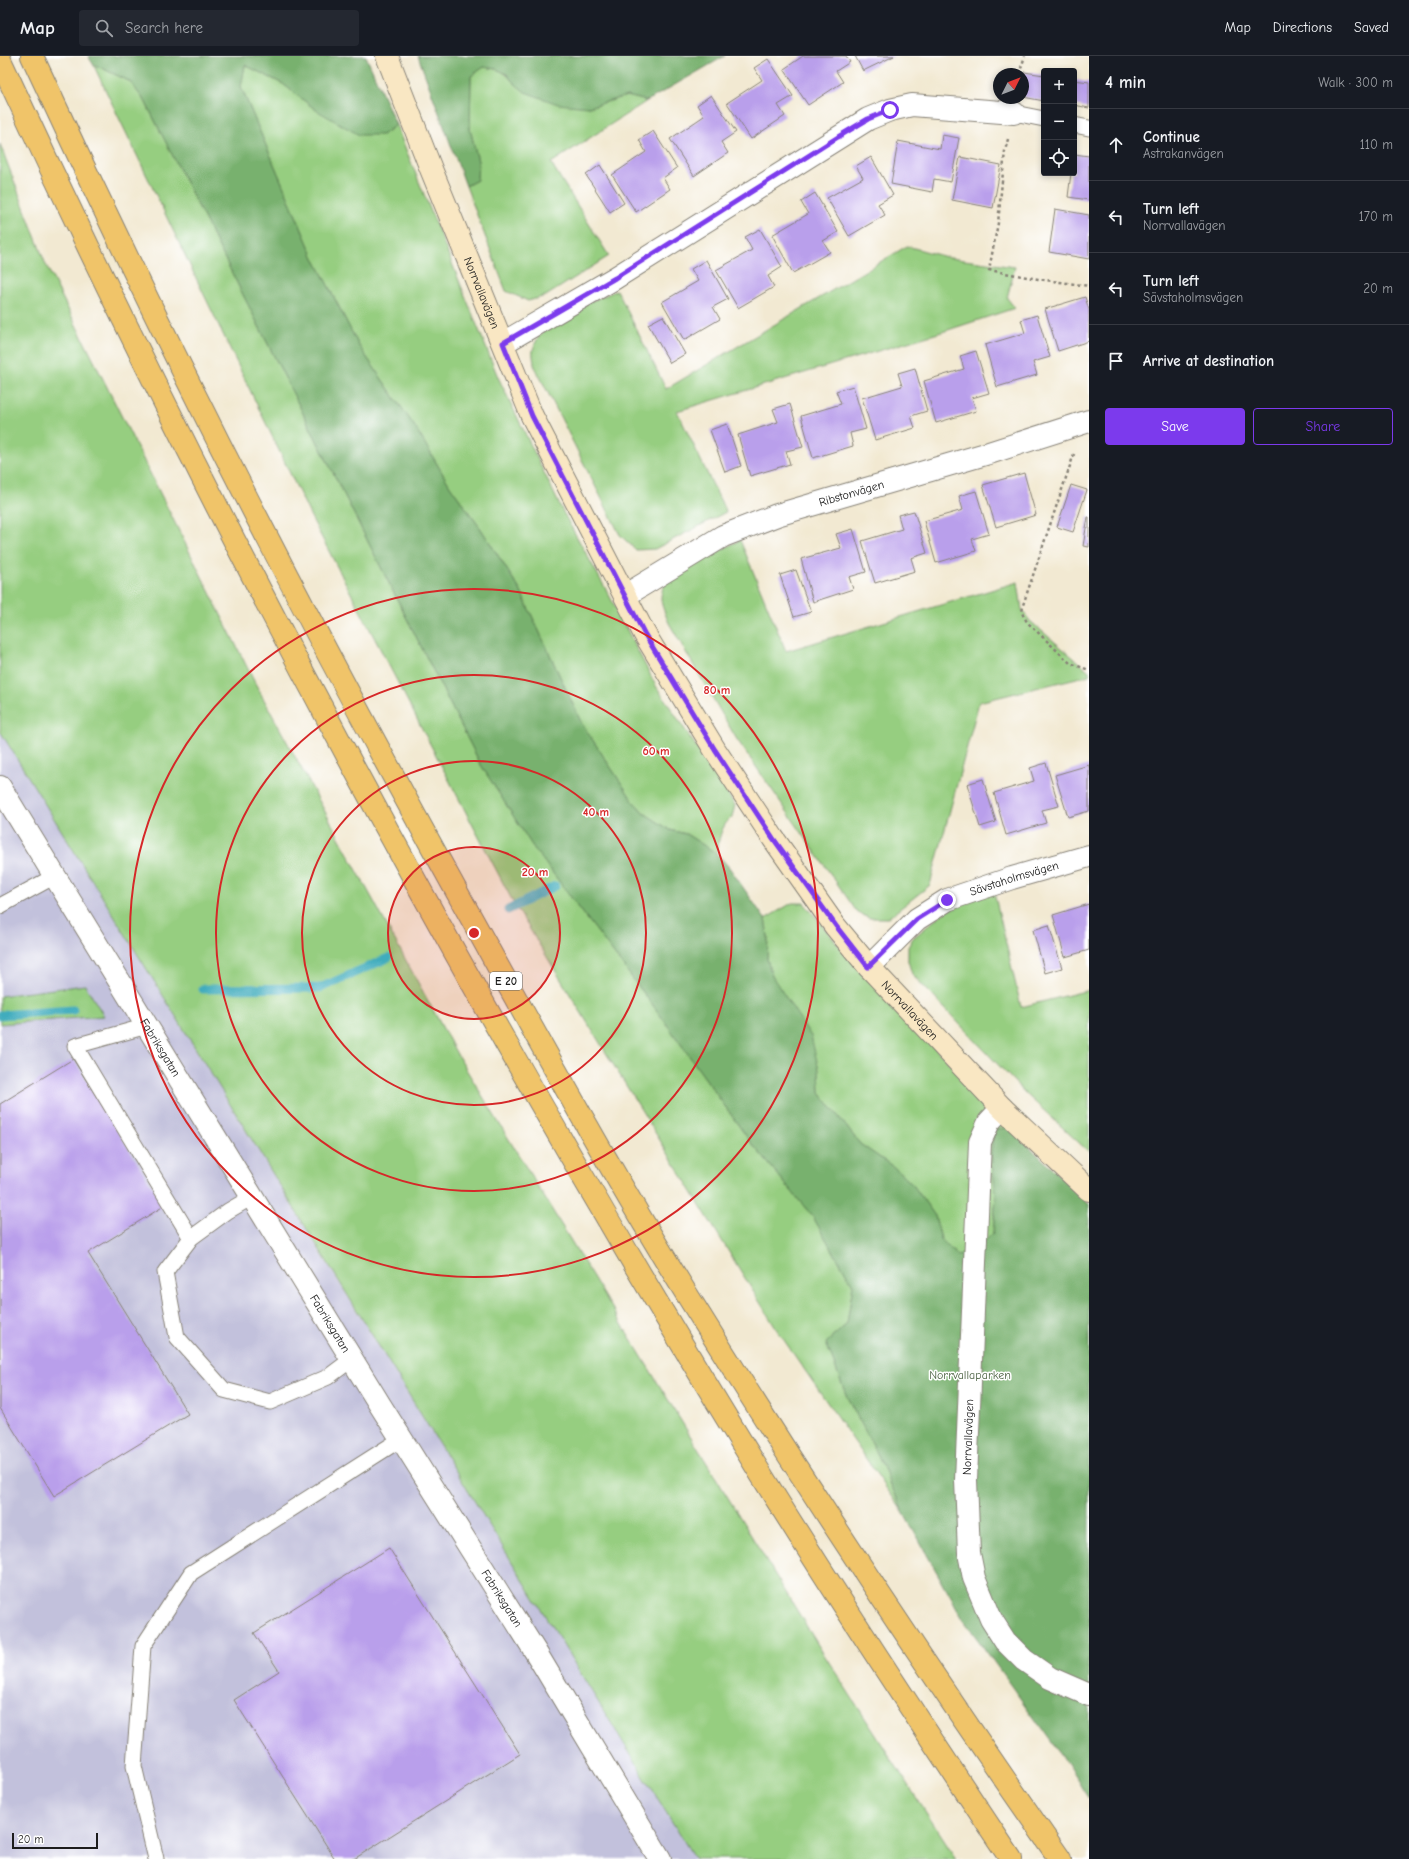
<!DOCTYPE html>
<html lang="en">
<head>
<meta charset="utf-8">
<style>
	:root { --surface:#171b24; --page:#242831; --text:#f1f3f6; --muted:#9ea1a6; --line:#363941; --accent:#7c3aed }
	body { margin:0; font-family:"Comic Neue",sans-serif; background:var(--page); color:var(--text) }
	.controls { position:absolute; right:12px; top:12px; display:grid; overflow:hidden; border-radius:4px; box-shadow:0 2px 6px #0003 }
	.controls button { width:36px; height:36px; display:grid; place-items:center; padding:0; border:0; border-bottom:1px solid var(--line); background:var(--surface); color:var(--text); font:20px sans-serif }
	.compass { position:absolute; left:993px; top:12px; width:36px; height:36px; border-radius:50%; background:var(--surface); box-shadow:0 2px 6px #0003; rotate:48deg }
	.scale { position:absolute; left:12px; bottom:10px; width:86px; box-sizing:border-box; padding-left:4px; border:2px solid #1c1c1c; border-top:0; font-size:11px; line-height:14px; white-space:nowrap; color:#1c1c1c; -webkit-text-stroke:3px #fff; paint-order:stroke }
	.stop { position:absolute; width:12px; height:12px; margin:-9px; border:3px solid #7c3aed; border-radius:50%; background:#fff }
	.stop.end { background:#7c3aed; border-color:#fff; box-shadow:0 1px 4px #0008 }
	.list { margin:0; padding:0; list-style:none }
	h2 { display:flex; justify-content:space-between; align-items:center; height:52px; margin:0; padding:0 16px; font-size:17px }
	h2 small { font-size:13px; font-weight:400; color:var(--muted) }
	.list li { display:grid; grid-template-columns:26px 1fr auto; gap:12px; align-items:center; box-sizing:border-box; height:72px; padding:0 16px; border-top:1px solid var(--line) }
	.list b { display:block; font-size:15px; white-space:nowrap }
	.list p { margin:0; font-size:13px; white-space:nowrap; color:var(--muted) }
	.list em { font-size:13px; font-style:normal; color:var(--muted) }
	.actions { display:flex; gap:8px; padding:12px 16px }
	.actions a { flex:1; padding:9px 0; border:1px solid var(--accent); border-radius:4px; text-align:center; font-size:14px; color:var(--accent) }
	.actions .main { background:var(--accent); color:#fff }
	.icon { flex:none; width:22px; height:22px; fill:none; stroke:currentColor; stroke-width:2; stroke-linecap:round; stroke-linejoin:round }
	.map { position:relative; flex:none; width:1089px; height:1803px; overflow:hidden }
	header { display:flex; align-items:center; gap:24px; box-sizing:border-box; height:56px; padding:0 20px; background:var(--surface); border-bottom:1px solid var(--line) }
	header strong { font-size:19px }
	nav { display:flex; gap:22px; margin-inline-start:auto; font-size:14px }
	.search { width:280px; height:36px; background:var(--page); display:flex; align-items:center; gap:10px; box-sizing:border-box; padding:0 14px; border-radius:4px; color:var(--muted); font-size:15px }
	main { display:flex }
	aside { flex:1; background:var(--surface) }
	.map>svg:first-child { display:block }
	.industrial { fill:#c2c1dc }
	.green { fill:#96ce80; stroke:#59754e }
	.forest { fill:#78b16e; stroke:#4a6645 }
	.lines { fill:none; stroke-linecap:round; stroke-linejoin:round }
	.stream { stroke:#3facbd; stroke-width:9 }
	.building { fill:#b99feb }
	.lane-casing { stroke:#878277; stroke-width:17 }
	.street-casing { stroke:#878277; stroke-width:24 }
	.secondary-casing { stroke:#878277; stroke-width:24 }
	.highway-casing { stroke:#878277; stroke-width:24 }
	.path { stroke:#878277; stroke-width:2.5; stroke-dasharray:3 3; stroke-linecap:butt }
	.lane { stroke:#fff; stroke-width:15 }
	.street { stroke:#fff; stroke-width:22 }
	.secondary { stroke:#f9e7c3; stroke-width:22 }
	.highway { stroke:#f0c469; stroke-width:22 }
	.route { stroke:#7c3aed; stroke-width:5 }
	.ring { fill:none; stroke:#d62828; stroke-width:2 }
	.labels { text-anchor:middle; stroke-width:3; stroke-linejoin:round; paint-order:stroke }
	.shield { fill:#fff; stroke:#606060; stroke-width:1 }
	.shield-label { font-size:11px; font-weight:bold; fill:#1c1c1c }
	.street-label { font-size:12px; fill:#1c1c1c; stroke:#fff }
	.park-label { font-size:12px; fill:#4d6344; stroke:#fff }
	.centre { fill:#d62828; stroke:#fff; stroke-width:2 }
	.ring-label { font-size:12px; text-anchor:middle; font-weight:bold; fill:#d62828; stroke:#fff; stroke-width:3; stroke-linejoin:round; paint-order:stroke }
</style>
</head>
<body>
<header>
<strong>Map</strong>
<div class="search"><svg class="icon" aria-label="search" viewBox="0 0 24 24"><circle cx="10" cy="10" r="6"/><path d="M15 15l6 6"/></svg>Search here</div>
<nav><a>Map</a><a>Directions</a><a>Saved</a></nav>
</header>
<main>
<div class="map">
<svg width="1089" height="1803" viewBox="0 0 1089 1803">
	<rect width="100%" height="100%" fill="#fff"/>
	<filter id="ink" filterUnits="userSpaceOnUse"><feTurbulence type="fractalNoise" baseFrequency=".025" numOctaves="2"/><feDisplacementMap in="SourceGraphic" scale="8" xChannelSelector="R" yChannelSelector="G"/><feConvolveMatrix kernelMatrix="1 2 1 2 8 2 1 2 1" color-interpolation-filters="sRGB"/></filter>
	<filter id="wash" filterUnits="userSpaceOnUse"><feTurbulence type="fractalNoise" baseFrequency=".012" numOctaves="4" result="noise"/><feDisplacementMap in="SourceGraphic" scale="16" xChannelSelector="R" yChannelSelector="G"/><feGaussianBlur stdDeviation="0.9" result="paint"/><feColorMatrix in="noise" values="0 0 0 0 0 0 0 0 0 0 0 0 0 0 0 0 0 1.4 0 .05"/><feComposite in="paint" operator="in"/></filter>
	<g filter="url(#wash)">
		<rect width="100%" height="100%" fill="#f2e9d2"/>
		<polygon class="industrial" points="0,675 335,1220 695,1803 0,1803"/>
		<g class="green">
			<polygon points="93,8 129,25 145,45 481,709 533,791 658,956 749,1084 813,1161 853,1229 847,1268 826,1287 847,1341 878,1399 903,1456 777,1274 513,846 311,461"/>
			<path d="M245,9L283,28L316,54L382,79L396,69L498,321L563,456L608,537L656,630L735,749L732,761C721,769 719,784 716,797L686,778L670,774L644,757L633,745L582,668L520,534L481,473L450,430L415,371L359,290L314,202L241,31Z"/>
			<path d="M484,11C498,13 504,14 513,26L589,51L627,40L647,45L551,107L609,200L546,240L528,245L506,235L466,130L477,124L478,105L470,73L471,20Z"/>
			<polygon points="0,88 46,209 255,627 458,1000 823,1597 956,1803 695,1803 0,675"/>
			<path d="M907,190L950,202L1015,211L1007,242L1015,252L945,275L677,355L726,456L655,493L636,494L620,479L534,309C534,305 532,298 533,294C540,262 590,247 617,234L666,333Z"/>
			<path d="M740,484L786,595L1018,526L1022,554L1030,565L1089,615V619L979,646L930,829L888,862H869L857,856L736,682L669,567C661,547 656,541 669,522Z"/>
			<polygon points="994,836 1021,951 1089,934 1089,1096 1025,1037 912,918 908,905 908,891 913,882 953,849"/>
			<polygon points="792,847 804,847 841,892 1010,1072 994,1073 991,1098 996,1139 993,1177 977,1193 958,1200 941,1183 935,1160 913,1129 895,1112 860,1088 820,1037 819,1014 772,920 767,903 768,880 765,863"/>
			<polygon points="85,929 104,960 0,968 0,940"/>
		</g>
		<g class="forest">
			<polygon points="88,0 366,0 396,69 382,79 359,79 316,54 283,28 245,9 241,31 314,202 359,290 415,371 450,430 481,473 520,534 582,668 633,745 644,757 670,774 686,778 716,797 729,811 765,863 768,880 767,903 772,920 811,980 819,1014 820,1037 860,1088 895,1112 913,1129 935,1160 941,1183 958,1200 977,1193 993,1177 996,1139 991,1098 994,1073 1010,1072 1089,1148 1089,1742 1060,1698 963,1563 903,1456 878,1399 847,1341 826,1287 847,1268 853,1229 813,1161 749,1084 658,956 533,791 481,709 145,45 129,25 93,8"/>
			<polygon points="418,0 725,0 647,45 627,40 589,51 558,48 525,36 513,26 507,18 496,13 484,11 471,20 470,73 478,105 477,124 466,130"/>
		</g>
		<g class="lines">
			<g class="stream">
				<polyline points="508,854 555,830"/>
				<polyline points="203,933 320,932 388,902"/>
				<polyline points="0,959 73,954"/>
			</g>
		</g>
		<g id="blocks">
			<g class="building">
				<polygon points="803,0 846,0 850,6 836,15 843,26 808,49 784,13"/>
				<polygon points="855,0 894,0 863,15"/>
				<polygon points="768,3 793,40 778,49 785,60 751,83 727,47 762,24 754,12"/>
				<polygon points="1024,16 1044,19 1044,45 1023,41"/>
				<polygon points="1074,24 1089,26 1089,52 1074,49"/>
				<polygon points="711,39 736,76 721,86 728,97 694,120 670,83 704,60 697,49"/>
				<polygon points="653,75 677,112 663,122 670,133 636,156 612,119 646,96 639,84"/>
				<polygon points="942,79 959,82 951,126 934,123 932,136 891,128 898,85 940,93"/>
				<polygon points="1074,98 1089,100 1089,144 1068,141 1071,117 1074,117"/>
				<polygon points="871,101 893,139 878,148 885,159 849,180 827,142 863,122 856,110"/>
				<polygon points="960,101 1001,109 993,152 952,144"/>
				<polygon points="600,109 624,147 610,156 586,119"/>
				<polygon points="815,137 838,176 823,185 830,196 793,217 772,179 808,158 801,146"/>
				<polygon points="1055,153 1089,159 1089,203 1049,196"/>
				<polygon points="760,173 782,211 768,220 774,231 738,252 716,214 752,194 745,181"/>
				<polygon points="706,204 728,243 713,251 720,263 684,284 662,246 698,225 691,213"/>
				<polygon points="1085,241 1089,254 1089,285 1058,295 1045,253"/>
				<polygon points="1037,259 1050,301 1033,306 1037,319 997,331 985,289 1025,277 1021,264"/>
				<polygon points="663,260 685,298 670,307 648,268"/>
				<polygon points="976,295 989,337 972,342 976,355 936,367 924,325 964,313 960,300"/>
				<polygon points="915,312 927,355 911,360 915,372 875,384 862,342 902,330 898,317"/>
				<polygon points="853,330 866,373 850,377 853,390 813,402 801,360 841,348 836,335"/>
				<polygon points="790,348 803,391 786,395 790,408 750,420 738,379 778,366 773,353"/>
				<polygon points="727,368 741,410 725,416 710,374"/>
				<polygon points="1024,417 1036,459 996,471 983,429"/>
				<polygon points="1071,429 1087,434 1073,476 1057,471"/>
				<polygon points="976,435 989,478 972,483 976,495 936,507 924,465 963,454 959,440"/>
				<polygon points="914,455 927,497 911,502 915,515 875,527 862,485 902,473 898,459"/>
				<polygon points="1088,461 1089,461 1089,491 1083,490"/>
				<polygon points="853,473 866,516 849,521 853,533 813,546 801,503 841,492 836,478"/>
				<polygon points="796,514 811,556 794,561 780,519"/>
				<polygon points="1046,707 1059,750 1042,754 1046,767 1006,779 994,737 1034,725 1030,712"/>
				<polygon points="1089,709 1089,755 1068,761 1055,719"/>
				<polygon points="983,723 996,766 980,771 967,728"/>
				<polygon points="1089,848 1089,894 1065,901 1053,859"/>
				<polygon points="1049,869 1062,912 1045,917 1033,874"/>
				<polygon points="73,1003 164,1150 88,1197 188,1358 54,1440 0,1352 0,1048"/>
				<polygon points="389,1492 520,1698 354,1803 335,1803 234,1644 279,1615 254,1577"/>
			</g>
		</g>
	</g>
	<g filter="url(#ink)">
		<use href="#blocks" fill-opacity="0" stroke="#878277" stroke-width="1"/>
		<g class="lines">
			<g class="lane-casing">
				<g id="lane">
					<polyline points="1014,57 1044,63"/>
					<polyline points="1074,69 1089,72"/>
					<polyline points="0,850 55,820"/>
					<polyline points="147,970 75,990 191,1182"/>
					<polyline points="252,1141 228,1155 191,1182 165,1216 177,1281 224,1334 270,1346 328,1321 352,1303"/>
					<polyline points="156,1803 134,1710 143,1590 191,1517 401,1383"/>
				</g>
			</g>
			<g class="street-casing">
				<g id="street">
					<polyline points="503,287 615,222 868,63 890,54 912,49 1014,57"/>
					<path id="s1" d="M626,539L723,480L777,459L989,397L1089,365"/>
					<path id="s2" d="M0,731L380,1349L535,1595L660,1803"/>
					<path id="s3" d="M869,911L917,863L947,844L1012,822L1089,800"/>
					<polyline points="1002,1052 989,1066 980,1086 966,1424 969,1497 974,1522 991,1563 1005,1585 1024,1604 1050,1622 1089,1639"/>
				</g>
			</g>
			<g class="secondary-casing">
				<g id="secondary">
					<path id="s4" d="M387,0L431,113L532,360L644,577L715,694L773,782L835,870L869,911L1002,1052L1089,1134"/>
				</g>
			</g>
			<g class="highway-casing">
				<g id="highway">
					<path d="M32,0C163,284 306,564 458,838C532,972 605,1106 686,1237C805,1429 930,1617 1060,1803"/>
					<path d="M0,4C225,491 481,963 762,1420C842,1549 926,1676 1011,1803"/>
				</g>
			</g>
			<g class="path">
				<polyline points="1019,18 1025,0"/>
				<polyline points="1008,83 1005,95 998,167 989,214 1038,223 1089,230"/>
				<polyline points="1074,398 1023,549 1022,557 1027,566 1070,607 1089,614"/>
			</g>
			<use href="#lane" class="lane"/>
			<use href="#street" class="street"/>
			<use href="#secondary" class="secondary"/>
			<use href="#highway" class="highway"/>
		</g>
	</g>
	<g class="lines" filter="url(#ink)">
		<polyline class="route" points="890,54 868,63 838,81 615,222 503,287 532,360 644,577 715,694 773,782 836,870 868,911 917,863 947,844"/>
	</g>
	<circle cx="474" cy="877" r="86" fill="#d62828" fill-opacity=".12"/>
	<g class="ring">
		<circle cx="474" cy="877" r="86"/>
		<circle cx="474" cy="877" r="172"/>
		<circle cx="474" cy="877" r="258"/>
		<circle cx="474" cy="877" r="344"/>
	</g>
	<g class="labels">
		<rect class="shield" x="490" y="916" width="32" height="18" rx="3"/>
		<g class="shield-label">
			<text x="506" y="929">E 20</text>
		</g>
		<g class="street-label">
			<text dy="4" stroke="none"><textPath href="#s4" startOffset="255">Norrvallavägen</textPath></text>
			<text dy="4" stroke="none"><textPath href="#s1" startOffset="249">Ribstonvägen</textPath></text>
			<text dy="4" stroke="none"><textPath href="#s3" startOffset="174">Sävstaholmsvägen</textPath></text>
			<text dy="4" stroke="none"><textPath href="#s4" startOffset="1095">Norrvallavägen</textPath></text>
			<text dy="4" stroke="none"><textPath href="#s2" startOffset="306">Fabriksgatan</textPath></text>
			<text dy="4" stroke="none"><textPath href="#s2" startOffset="630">Fabriksgatan</textPath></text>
			<text transform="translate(968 1381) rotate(-88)" y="4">Norrvallavägen</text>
			<text dy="4" stroke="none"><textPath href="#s2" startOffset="954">Fabriksgatan</textPath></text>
		</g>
		<g class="park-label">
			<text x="970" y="1323">Norrvallaparken</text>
		</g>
	</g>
	<circle cx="474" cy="877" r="6" class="centre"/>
	<g class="ring-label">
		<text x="717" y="638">80 m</text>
		<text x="656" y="699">60 m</text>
		<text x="596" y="760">40 m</text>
		<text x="535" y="820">20 m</text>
	</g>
</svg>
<div class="controls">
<button>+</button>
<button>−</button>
<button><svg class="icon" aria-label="locate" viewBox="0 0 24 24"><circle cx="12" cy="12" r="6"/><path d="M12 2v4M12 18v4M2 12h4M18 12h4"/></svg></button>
</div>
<svg class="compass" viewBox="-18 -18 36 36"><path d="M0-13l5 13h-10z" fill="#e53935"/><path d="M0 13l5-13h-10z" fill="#9ea1a6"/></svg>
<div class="scale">20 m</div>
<div class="stop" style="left:890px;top:54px"></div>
<div class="stop end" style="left:947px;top:844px"></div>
</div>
<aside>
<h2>4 min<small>Walk · 300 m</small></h2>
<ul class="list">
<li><svg class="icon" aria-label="ahead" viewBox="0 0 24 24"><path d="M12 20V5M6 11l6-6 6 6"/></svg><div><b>Continue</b><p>Astrakanvägen</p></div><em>110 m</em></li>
<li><svg class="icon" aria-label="left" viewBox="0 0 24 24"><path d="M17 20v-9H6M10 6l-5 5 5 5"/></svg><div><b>Turn left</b><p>Norrvallavägen</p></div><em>170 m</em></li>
<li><svg class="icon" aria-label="left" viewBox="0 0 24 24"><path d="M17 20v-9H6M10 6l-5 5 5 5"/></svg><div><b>Turn left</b><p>Sävstaholmsvägen</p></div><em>20 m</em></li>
<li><svg class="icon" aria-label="arrive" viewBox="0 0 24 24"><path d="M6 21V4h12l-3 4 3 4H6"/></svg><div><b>Arrive at destination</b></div></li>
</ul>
<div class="actions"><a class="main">Save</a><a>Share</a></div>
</aside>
</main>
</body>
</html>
